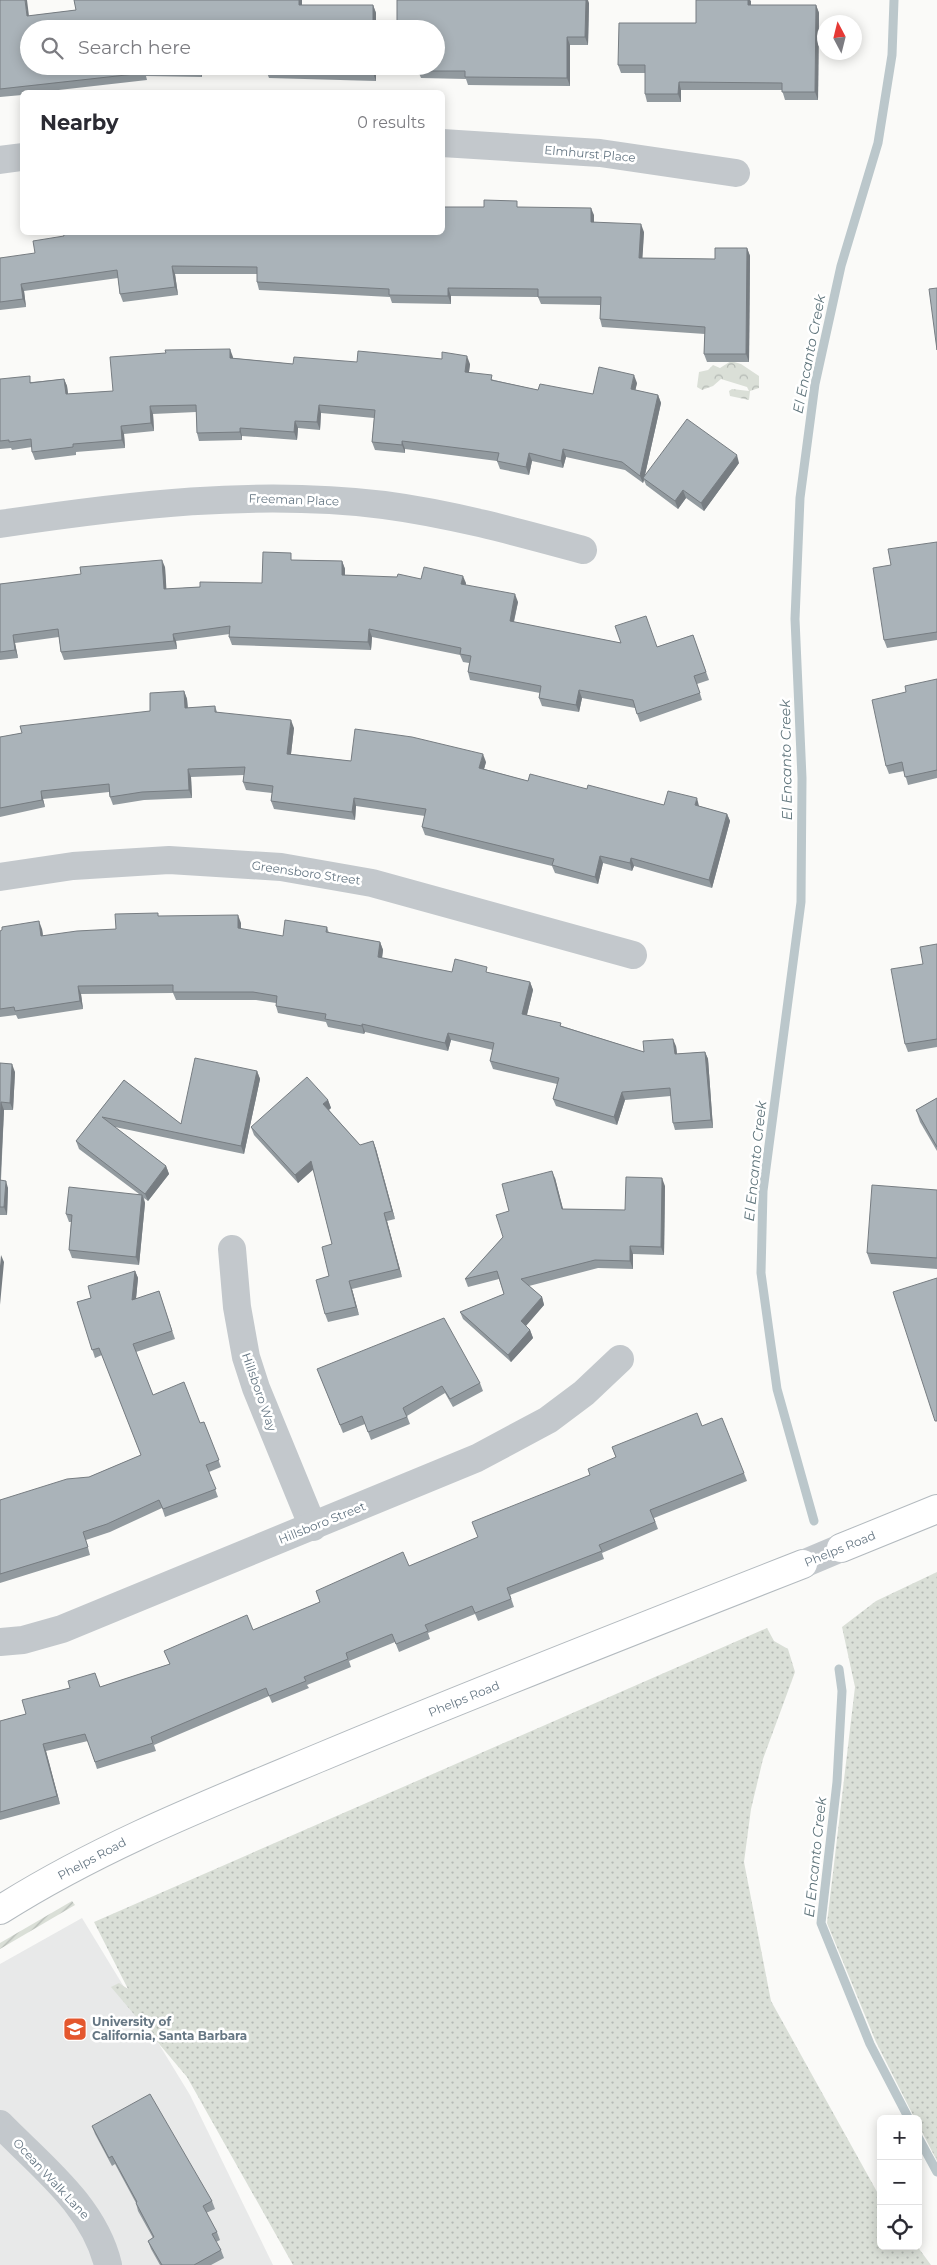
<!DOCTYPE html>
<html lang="en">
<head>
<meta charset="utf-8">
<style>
	:root { --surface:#fff; --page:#f2f2f3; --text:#2b2b33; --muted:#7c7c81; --line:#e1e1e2 }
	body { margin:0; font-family:Montserrat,sans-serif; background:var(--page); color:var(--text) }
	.controls { position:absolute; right:15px; bottom:15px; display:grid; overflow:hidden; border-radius:8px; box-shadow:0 2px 12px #0003 }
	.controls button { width:45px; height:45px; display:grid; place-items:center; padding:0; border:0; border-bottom:1px solid var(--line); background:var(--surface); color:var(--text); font:25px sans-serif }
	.compass { position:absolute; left:817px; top:15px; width:45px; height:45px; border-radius:50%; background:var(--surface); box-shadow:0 2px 12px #0003; rotate:353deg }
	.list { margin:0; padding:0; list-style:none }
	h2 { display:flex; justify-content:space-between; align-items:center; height:65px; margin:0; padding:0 20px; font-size:21px }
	h2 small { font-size:16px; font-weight:400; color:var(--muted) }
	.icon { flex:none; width:28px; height:28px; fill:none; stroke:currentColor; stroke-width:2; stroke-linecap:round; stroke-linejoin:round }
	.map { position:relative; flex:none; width:937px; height:2265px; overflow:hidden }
	.search { position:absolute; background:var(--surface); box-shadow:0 2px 12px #0003; left:20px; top:20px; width:425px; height:55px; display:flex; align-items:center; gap:12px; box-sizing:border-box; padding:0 18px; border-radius:28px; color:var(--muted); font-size:19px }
	.panel { position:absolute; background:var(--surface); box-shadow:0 2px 12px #0003; left:20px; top:90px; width:425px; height:145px; border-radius:8px }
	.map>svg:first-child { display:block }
	.built { fill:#e8e9e9 }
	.grass { fill:url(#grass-dots) }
	.forest { fill:url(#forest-crowns) }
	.garden { fill:url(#garden-furrows) }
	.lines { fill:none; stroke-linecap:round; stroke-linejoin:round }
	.stream { stroke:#bbc7cb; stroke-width:9 }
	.secondary-casing { stroke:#b3babf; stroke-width:30 }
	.street { stroke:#c3c8cc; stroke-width:28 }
	.secondary { stroke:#fff; stroke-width:28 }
	.wall { fill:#929a9f }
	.shaded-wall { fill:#777d82 }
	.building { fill:#aab3b9; stroke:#777d82 }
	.labels { text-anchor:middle; stroke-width:5; stroke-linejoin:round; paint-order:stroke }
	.street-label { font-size:12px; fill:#657683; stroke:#fff }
	.poi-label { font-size:12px; font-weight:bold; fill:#657683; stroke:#fff; text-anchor:start }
	.water-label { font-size:14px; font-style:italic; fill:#60757c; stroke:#fff }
</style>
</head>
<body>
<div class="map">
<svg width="937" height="2265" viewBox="0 0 937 2265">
	<defs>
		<pattern id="grass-dots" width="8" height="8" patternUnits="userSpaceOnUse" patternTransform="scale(1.25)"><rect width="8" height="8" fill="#dadfd7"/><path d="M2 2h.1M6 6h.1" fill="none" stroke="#b4b9b4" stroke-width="1.8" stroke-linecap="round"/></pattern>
		<pattern id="forest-crowns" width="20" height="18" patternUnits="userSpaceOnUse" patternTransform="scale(1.25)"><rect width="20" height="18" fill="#dadfd7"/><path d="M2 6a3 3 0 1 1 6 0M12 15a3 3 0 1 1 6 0" fill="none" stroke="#b4b9b4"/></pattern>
		<pattern id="garden-furrows" width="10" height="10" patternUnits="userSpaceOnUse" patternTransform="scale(1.25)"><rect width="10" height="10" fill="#dadfd7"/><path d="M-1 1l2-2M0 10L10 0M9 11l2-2" fill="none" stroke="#b4b9b4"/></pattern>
	</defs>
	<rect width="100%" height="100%" fill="#fafaf8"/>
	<polygon class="built" points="82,1918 190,2095 273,2265 0,2265 0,1964"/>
	<g class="grass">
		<polygon points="937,1572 937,2161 918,2124 918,2119 915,2119 876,2042 827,1923 855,1687 842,1627 876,1601"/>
		<polygon points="767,1628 774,1641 788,1649 795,1672 763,1759 751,1809 744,1862 771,2001 881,2199 881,2246 917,2246 931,2265 293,2265 187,2077 111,1987 119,1983 128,1989 94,1922"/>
	</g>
	<polygon class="forest" points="731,361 741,364 759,376 759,388 750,391 749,400 730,396 729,391 732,389 749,391 747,387 721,379 713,386 702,390 697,387 699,372 708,370 713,365 720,368"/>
	<polygon class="garden" points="72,1901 75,1905 0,1949 0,1943"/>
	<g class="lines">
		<g class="stream">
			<polyline points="814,1521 777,1389 761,1273 763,1191 801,902 802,778 795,619 800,498 815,384 841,266 878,143 892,55 894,0"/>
			<polyline points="839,1669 842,1691 837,1782 821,1923 870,2044 909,2119"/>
			<polyline points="918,2137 937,2172"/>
		</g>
		<g class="secondary-casing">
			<g id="secondary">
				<polyline points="841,1548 937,1509"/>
				<path d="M0,1910C101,1846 211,1803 321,1757C481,1690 642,1627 803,1564"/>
			</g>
		</g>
		<g class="street">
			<polyline points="442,143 600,153 736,173"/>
			<polyline points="0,160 22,157"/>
			<path d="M0,524C128,505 255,489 384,505C452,514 517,532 583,550"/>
			<polyline points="0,877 73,866 169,860 281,867 372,883 633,955"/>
			<polyline points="232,1249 237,1307 246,1357 256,1388 313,1527"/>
			<polyline points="803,1564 841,1548"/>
			<polyline points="0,1642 23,1640 62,1629 477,1458 548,1420 584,1393 620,1359"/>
			<path d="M0,2124C41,2166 94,2206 108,2265"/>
		</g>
		<use href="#secondary" class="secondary"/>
	</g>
	<g class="wall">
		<polygon points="0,0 29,16 76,10 74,0 302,0 302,5 373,5 376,13 376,29 29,29 202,66 202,77 146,76 147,80 41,92 22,92 22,95 0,97"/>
		<polygon points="751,1 751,5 816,5 819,13 818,100 785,100 782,90 681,90 681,102 647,102 645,94 645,73 621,73 618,65 696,23"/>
		<polygon points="589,3 588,45 570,45 570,86 468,85 466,79 421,78 418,71 436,29 397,29 397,27"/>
		<polygon points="266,66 376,66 376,81 269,78 266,70"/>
		<polygon points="484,207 519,207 594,215 594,222 644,232 642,258 715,259 747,248 750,256 749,362 707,362 704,354 705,334 602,327 600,319 600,305 541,304 538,297 451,296 451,304 392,303 390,297 259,290 257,282 257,274 175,274 178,295 123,302 120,294 118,278 24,291 26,307 0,310 0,258"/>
		<polygon points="233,357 233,358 293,364 357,362 470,364 469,372 494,380 538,390 593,394 637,383 635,390 658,395 661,403 645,475 739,463 704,511 686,498 678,509 646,485 644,480 643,483 625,470 566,457 563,468 532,461 529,475 500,469 497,461 405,449 405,453 375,450 372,442 374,418 321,413 320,430 298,428 297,440 242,436 242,440 199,441 197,433 196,412 153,414 154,431 124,434 125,448 76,452 76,455 35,460 32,452 32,447 12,450 11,448 0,449 0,379 32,382 64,379 67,386 68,394 113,391"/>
		<polygon points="937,542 937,640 887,648 884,640 891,565"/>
		<polygon points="294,560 342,561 345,569 345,575 421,579 466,583 466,585 518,602 514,622 621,643 657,647 693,635 709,680 697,684 702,700 640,722 635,708 582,698 579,712 542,706 539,698 540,693 470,680 468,672 469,663 463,662 460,655 372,637 371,650 232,645 229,637 230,634 176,641 177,649 64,660 61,652 59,637 15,643 18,658 0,660 0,584 165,567 166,589 262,583"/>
		<polygon points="937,679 937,778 908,785 904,771 889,774 886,766 906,692"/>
		<polygon points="184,691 187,699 188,708 215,706 217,712 294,728 291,754 351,761 486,762 484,769 528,781 587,789 664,805 699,806 727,814 730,821 712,888 634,866 632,871 603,863 598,884 555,873 552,866 425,835 422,827 425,816 356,806 355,820 274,809 271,801 272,793 246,790 243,782 244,775 191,777 192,798 144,800 113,805 110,797 109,792 43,799 45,807 0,817 0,737 150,711"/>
		<polygon points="159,916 241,923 241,929 283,936 327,927 329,933 380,942 383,950 382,958 452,972 490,973 530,982 533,990 527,1015 644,1052 676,1046 677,1054 705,1052 708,1059 713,1128 675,1130 673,1123 671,1096 625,1100 617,1125 556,1106 553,1099 557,1084 493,1069 490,1061 493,1050 451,1040 448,1051 365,1032 364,1034 328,1027 326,1022 278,1013 276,1006 276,1003 256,1000 176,1000 173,993 81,994 83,1009 18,1019 16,1015 0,1017 0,931 42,929 43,936 116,929"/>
		<polygon points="937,944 937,1047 908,1052 905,1044 923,964"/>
		<polygon points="0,1063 15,1072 13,1110 4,1110 1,1180 8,1188 7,1215 0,1215"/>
		<polygon points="257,1071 260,1079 244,1154 115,1127 166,1166 169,1174 148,1201 144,1198 145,1203 139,1265 72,1258 69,1250 71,1222 69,1222 66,1214 139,1194 79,1149 76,1141 124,1080 181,1124"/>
		<polygon points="937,1098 937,1151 920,1122 916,1110"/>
		<polygon points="328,1100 331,1108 329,1110 360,1145 373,1141 376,1149 395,1219 387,1221 402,1277 352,1289 359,1315 328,1322 325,1314 332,1244 313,1169 298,1183 254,1135 251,1127"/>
		<polygon points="555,1178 563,1209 625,1210 665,1186 664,1255 633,1254 633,1269 598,1268 529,1286 542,1297 544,1305 526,1326 530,1330 533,1338 511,1362 463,1319 460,1312 504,1294 499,1279 468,1287 465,1279 503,1237 509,1211"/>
		<polygon points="937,1190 937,1269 871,1264 867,1253"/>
		<polygon points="135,1271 138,1278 136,1299 159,1291 175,1339 136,1352 153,1395 200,1423 204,1422 221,1467 209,1472 218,1497 165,1517 162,1508 110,1532 86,1540 90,1555 0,1583 0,1500 89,1477 141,1455 102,1355 95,1358 77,1302 91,1298"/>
		<polygon points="320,1376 480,1383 483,1391 453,1407 445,1393 407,1416 410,1424 371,1440 365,1424 343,1433"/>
		<polygon points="702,1426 744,1473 747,1481 654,1518 658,1529 602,1553 604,1559 510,1595 514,1607 478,1621 475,1614 428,1633 430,1639 399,1652 395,1642 349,1661 351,1667 307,1685 309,1688 272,1703 269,1696 154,1745 156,1751 97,1769 88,1741 46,1751 60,1804 0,1820 0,1721 26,1714 100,1687 170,1664 164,1651 253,1630 320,1602 316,1591 409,1566 478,1538 590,1475 616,1458 612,1447"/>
		<polygon points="92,2126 212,2201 215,2209 206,2213 217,2232 220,2240 216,2242 221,2250 224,2258 211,2265 160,2265 151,2249 148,2241 153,2238 138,2211 136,2203 115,2164 112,2166 95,2134"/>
	</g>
	<g class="shaded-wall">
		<polygon points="25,0 27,0 30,24 27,16"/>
		<polygon points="299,0 302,0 302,13 299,5"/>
		<polygon points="586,0 588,0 589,3 588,45 585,37"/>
		<polygon points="748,0 750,0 751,1 751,13 748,5"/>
		<polygon points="373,5 376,13 376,29 373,29"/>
		<polygon points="816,5 819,13 818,100 815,92"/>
		<polygon points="567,37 570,45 570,86 567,78"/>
		<polygon points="199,66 202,66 202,77 199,69"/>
		<polygon points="373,66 376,66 376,81 373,73"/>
		<polygon points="679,82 681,90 681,102 678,94"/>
		<polygon points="591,208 594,215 594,229 591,222"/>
		<polygon points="641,224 644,232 642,266 639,258"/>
		<polygon points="747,248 750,256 749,362 746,354"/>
		<polygon points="172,266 175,274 178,295 175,287"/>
		<polygon points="21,284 24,291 26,307 23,299"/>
		<polygon points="448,288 451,296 451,304 448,296"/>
		<polygon points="230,349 233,357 233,366 230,358"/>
		<polygon points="467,356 470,364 468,379 465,372"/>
		<polygon points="634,375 637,383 634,397 631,389"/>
		<polygon points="64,379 67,386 69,402 66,394"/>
		<polygon points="658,395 661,403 644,479 643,478 644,480 643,483 640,476"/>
		<polygon points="319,405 321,413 320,430 317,422"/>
		<polygon points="150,406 153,414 154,431 151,423"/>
		<polygon points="295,421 298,428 297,440 294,432"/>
		<polygon points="121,426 124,434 125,448 122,440"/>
		<polygon points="240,428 242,436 242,440 240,432"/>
		<polygon points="402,441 405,449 405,453 402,445"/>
		<polygon points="563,449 566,457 563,468 561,461"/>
		<polygon points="529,453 532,461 529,475 526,467"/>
		<polygon points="737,455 739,463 704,511 701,503"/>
		<polygon points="683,490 686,498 678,509 675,501"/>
		<polygon points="162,560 165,567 167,597 164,589"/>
		<polygon points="342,561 345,569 345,583 342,575"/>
		<polygon points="463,576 466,583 464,592 461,584"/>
		<polygon points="515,594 518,602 512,629 510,621"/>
		<polygon points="369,629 372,637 371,650 368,642"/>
		<polygon points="173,634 176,641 177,649 174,641"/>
		<polygon points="13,635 15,643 18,658 15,650"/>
		<polygon points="579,690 582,698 579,712 576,705"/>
		<polygon points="184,691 187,699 188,716 185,708"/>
		<polygon points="291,720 294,728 290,762 287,754"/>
		<polygon points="483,754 486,762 482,776 479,768"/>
		<polygon points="188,769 191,777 192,798 189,790"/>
		<polygon points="41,791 45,807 42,800"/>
		<polygon points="354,798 356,806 355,820 352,812"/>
		<polygon points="697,798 699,806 698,813 695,805"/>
		<polygon points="727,814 730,821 712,888 709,880"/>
		<polygon points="600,856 603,863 598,884 595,877"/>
		<polygon points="631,858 634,866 632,871 630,863"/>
		<polygon points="238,915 241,923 241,936 238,928"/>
		<polygon points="39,921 42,929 44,944 41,936"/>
		<polygon points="380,942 383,950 381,965 378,957"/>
		<polygon points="530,982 533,990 525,1022 522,1014"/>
		<polygon points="78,986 81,994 83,1009 80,1001"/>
		<polygon points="362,1024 365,1032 364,1034 362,1026"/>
		<polygon points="448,1033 451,1040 448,1051 445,1043"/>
		<polygon points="673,1039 676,1046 678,1062 675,1054"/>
		<polygon points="705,1052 708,1059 713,1128 711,1120"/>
		<polygon points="12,1064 15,1072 13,1110 10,1103"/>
		<polygon points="257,1071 260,1079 244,1154 241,1146"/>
		<polygon points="622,1092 625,1100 617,1125 614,1117"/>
		<polygon points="328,1100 331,1108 326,1112 323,1104"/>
		<polygon points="1,1102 4,1110 0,1188 0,1131"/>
		<polygon points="373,1141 376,1149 395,1219 392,1211"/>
		<polygon points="311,1161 314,1169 298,1183 295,1175"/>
		<polygon points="166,1166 169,1174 148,1201 145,1194"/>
		<polygon points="552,1171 555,1178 565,1217 562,1209"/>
		<polygon points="662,1178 665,1186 664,1255 661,1247"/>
		<polygon points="6,1181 8,1188 7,1215 4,1207"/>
		<polygon points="142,1195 145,1203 139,1265 136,1257"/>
		<polygon points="384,1213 387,1221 402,1277 399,1269"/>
		<polygon points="630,1246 633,1254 633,1269 630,1261"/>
		<polygon points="1,1255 4,1262 0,1305 0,1266"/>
		<polygon points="135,1271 138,1278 135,1308 132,1300"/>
		<polygon points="349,1281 352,1289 359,1315 356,1307"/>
		<polygon points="542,1297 544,1305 523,1329 521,1321"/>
		<polygon points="530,1330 533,1338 511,1362 508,1355"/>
		<polygon points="43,1744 46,1751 60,1804 57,1796"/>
	</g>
	<g class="building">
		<polygon points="0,0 25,0 27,16 76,10 74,0 299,0 299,5 373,5 373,29 29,29 29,66 199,66 199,69 143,68 144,73 0,89"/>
		<polygon points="397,0 586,0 585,37 567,37 567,78 465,77 465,71 418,71 418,66 436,66 436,29 419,29 419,27 397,27"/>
		<polygon points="696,0 748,0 748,5 816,5 815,92 782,92 782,83 679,82 678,94 645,94 645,65 618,65 619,23 696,23"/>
		<polygon points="266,66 373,66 373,73 266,70"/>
		<polygon points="484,200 517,201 517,207 591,208 591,222 641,224 639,258 715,259 715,248 747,248 746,354 704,354 705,327 600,319 601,297 538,297 538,289 448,288 448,296 389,295 389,289 257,282 257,267 172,266 175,287 120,294 117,270 21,284 23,299 0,302 0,258 35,253 33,241 64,236 63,232 442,232 442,207 484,207"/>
		<polygon points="937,288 937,350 929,289"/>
		<polygon points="230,349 230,358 293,364 294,357 357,362 358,351 442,359 442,352 467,356 465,372 492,375 491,380 538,390 540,384 593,394 599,367 634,375 631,389 658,395 640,476 622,462 563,449 561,461 529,453 526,467 497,461 499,453 402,441 402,445 372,442 375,410 319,405 317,422 295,421 294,432 240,428 240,432 197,433 196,405 150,406 151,423 121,426 122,440 73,444 73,447 32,452 31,439 9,442 9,440 0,441 0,379 30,376 30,383 64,379 66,394 113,391 110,357 166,353 165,350"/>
		<polygon points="687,419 737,455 701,503 683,490 675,501 643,478"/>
		<polygon points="937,542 937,632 884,640 873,568 891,565 888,549"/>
		<polygon points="263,552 291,553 291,560 342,561 342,575 397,577 398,574 421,579 424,567 463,576 461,584 515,594 510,621 621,643 615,626 646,616 657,647 693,635 706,672 694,676 700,693 637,714 633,700 579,690 576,705 539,698 541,686 468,672 471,656 460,654 461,648 369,629 368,642 229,637 230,626 173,634 174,641 61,652 58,629 13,635 15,650 0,652 0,584 81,574 80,567 162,560 164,589 200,587 200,582 262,583"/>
		<polygon points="937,679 937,770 905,777 902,762 886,766 872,700 906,692 905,686"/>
		<polygon points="184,691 185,708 215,706 215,712 291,720 287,754 351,761 355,729 412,737 483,754 479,768 528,781 530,774 587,789 588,785 664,805 668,791 697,798 695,805 727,814 709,880 631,858 630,863 600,856 595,877 552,865 554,859 422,827 426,809 354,798 352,812 271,801 273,786 243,782 245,767 188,769 189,790 142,792 110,797 109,784 41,791 42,800 0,808 0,737 22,733 20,726 150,711 150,693"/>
		<polygon points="158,913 158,916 238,915 238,928 283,936 285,920 327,927 326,932 380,942 378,957 452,972 455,959 487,967 486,972 530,982 522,1014 561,1023 560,1026 644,1052 643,1041 673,1039 675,1054 705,1052 711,1120 673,1123 670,1088 622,1092 614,1117 553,1099 559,1078 490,1061 494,1043 448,1033 445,1043 362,1024 362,1026 325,1019 326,1014 276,1006 277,996 253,992 173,992 173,985 78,986 80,1001 15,1011 14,1007 0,1009 0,931 2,930 2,927 39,921 41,936 77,931 116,929 115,914"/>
		<polygon points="937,944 937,1039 905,1044 891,969 923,964 920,947"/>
		<polygon points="195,1058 257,1071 241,1146 102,1117 166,1166 145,1194 76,1141 124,1080 181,1124"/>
		<polygon points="0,1063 12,1064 10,1103 1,1102 0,1131"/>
		<polygon points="307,1077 328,1100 323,1104 360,1145 373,1141 392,1211 384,1213 399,1269 349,1281 356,1307 325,1314 316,1280 329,1276 322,1247 332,1244 311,1161 295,1175 251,1127"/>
		<polygon points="937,1098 937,1147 916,1110"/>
		<polygon points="552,1171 562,1209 625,1210 626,1177 662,1178 661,1247 630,1246 630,1261 595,1260 521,1279 542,1297 521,1321 530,1330 508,1355 460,1312 504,1294 497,1271 465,1279 503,1237 496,1215 509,1211 502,1184"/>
		<polygon points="0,1180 6,1181 4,1207 0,1207"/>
		<polygon points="872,1185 937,1190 937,1258 867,1253"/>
		<polygon points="69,1187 142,1195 136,1257 69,1250 72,1215 66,1214"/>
		<polygon points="135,1271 132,1300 159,1291 172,1331 133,1344 153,1395 184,1382 200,1423 204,1422 219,1460 206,1465 216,1489 163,1509 159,1500 107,1524 83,1532 88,1547 0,1574 0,1500 67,1479 89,1477 141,1455 99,1348 92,1350 77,1302 91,1298 88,1286"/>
		<polygon points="937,1278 937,1421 935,1421 893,1292"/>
		<polygon points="444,1318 480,1383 450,1399 442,1386 403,1408 407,1417 368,1432 362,1416 340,1425 317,1369"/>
		<polygon points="697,1413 702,1426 722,1418 744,1473 650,1510 655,1522 599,1545 602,1551 507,1588 511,1599 475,1613 472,1606 425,1625 428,1631 396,1644 392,1634 346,1653 348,1659 304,1677 306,1681 269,1696 266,1688 151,1737 153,1743 95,1762 85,1734 43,1744 57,1796 0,1812 0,1721 26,1714 22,1700 70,1688 68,1681 95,1673 100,1687 170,1664 164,1651 247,1615 253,1630 320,1602 316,1591 403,1552 409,1566 478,1537 472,1522 590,1475 588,1469 616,1457 612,1447"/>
		<polygon points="150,2094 212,2201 203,2206 217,2232 212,2234 221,2250 194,2265 162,2265 148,2241 154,2237 136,2203 137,2202 112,2156 109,2158 92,2126"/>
	</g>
	<defs>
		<g id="university-square" transform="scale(1.25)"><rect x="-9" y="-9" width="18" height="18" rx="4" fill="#e4572e" stroke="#fff"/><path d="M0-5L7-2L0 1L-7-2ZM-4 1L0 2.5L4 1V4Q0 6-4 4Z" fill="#fff"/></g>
	</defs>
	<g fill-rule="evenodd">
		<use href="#university-square" x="75" y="2029"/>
	</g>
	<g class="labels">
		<g class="street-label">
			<text transform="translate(590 154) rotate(5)" y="4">Elmhurst Place</text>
			<text transform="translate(294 500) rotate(2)" y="4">Freeman Place</text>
			<text transform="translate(306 873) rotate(8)" y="4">Greensboro Street</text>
			<text transform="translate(259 1392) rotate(71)" y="4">Hillsboro Way</text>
			<text transform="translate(322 1523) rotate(-22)" y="4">Hillsboro Street</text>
			<text transform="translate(840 1549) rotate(-22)" y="4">Phelps Road</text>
			<text transform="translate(464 1699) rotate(-22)" y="4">Phelps Road</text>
			<text transform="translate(92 1859) rotate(-28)" y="4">Phelps Road</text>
			<text transform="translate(51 2179) rotate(47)" y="4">Ocean Walk Lane</text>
		</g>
		<g class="poi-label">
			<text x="92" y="2026">University of<tspan x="92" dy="14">California, Santa Barbara</tspan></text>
		</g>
		<g class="water-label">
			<text transform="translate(809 354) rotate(-79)" y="5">El Encanto Creek</text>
			<text transform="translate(786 760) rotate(-91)" y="5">El Encanto Creek</text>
			<text transform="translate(755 1161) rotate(-84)" y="5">El Encanto Creek</text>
			<text transform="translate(815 1857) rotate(-84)" y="5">El Encanto Creek</text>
		</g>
	</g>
</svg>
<div class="controls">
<button>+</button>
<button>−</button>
<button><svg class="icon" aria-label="locate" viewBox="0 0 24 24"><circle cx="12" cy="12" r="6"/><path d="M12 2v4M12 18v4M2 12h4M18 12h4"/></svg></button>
</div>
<svg class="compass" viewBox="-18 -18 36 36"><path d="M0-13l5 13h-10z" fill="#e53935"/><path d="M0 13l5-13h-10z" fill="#7c7c81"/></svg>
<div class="search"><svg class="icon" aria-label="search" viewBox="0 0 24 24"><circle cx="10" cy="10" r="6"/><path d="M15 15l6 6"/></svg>Search here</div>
<section class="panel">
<h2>Nearby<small>0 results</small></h2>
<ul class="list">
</ul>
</section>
</div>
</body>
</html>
